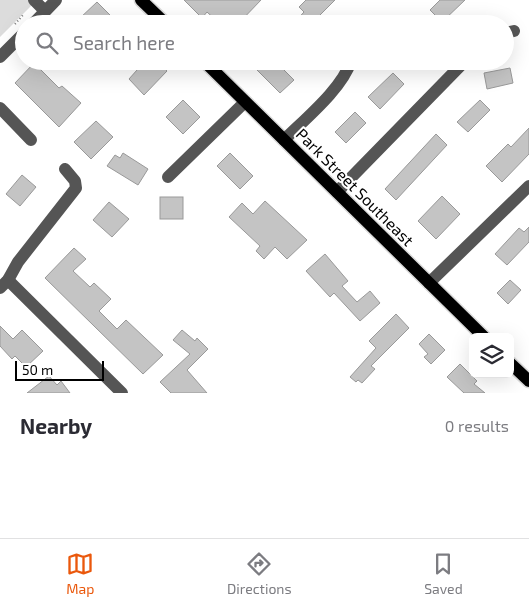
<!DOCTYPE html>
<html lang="en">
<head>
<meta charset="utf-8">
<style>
	:root { --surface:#fff; --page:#f2f2f3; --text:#2b2b33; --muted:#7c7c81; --line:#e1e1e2; --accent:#ea580c }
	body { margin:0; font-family:"Exo 2",sans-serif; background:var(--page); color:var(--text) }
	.controls { position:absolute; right:15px; bottom:15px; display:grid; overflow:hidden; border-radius:8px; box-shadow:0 5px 20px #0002 }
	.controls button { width:45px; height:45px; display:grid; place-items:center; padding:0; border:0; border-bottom:1px solid var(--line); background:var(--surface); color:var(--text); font:25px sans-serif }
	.scale { position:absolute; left:15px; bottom:12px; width:89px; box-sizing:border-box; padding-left:5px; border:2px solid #000; border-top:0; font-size:14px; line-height:18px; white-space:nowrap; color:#000; -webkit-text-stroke:4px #fff; paint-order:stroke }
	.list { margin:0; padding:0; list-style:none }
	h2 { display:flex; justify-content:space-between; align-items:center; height:65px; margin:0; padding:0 20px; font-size:21px }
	h2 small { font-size:16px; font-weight:400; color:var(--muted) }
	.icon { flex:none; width:28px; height:28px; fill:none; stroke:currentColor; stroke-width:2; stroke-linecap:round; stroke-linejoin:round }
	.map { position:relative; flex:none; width:529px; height:393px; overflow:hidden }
	.search { position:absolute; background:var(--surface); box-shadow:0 5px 20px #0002; left:15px; right:15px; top:15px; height:55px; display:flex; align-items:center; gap:12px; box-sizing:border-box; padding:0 18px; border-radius:28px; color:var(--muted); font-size:19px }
	.sheet { height:145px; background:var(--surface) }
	nav { display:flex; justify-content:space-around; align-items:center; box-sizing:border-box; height:70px; border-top:1px solid var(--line); background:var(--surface); font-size:14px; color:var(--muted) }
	nav a { display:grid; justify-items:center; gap:2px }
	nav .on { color:var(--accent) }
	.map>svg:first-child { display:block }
	.green { fill:#dcdcdc }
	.building { fill:#c4c4c4; stroke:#999 }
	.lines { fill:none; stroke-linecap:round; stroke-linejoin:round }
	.major-casing { stroke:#dbdbdb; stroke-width:15 }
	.path { stroke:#777; stroke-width:2; stroke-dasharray:1 2.5; stroke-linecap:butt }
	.minor { stroke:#555; stroke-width:12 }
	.major { stroke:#000; stroke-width:12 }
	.labels { text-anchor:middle; stroke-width:4; stroke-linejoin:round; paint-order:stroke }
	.street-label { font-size:16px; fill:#000; stroke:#fff }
</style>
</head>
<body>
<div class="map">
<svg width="529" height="393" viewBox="0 0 529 393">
	<rect width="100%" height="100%" fill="#fff"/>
	<polygon class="green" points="0,0 37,0 0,37"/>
	<g class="building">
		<polygon points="184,0 261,0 238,24 220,24 207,12 202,18"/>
		<polygon points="306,0 335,0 311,24 293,24 304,12 299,7"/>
		<polygon points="440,0 465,0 442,22 430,10"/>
		<polygon points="97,2 119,24 84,24 79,19"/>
		<polygon points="145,61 157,61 167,71 144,95 129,79"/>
		<polygon points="261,61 275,61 294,80 280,93 255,68"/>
		<polygon points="34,63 59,88 62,86 81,103 59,127 15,83"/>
		<polygon points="510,68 513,83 487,89 484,73"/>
		<polygon points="393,73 404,84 380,109 368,97"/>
		<polygon points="183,100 200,117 183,134 166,117"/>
		<polygon points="480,100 490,110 468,132 457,122"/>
		<polygon points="355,112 366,123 346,143 335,132"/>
		<polygon points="96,121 113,137 91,159 74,142"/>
		<polygon points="529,128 529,154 502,182 486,166 508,144 511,147"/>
		<polygon points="436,134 447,145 396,200 385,189"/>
		<polygon points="123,153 148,169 138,185 107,166 115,155 120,158"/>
		<polygon points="230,153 253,176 240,189 217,166"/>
		<polygon points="22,175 36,187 20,206 6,194"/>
		<polygon points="442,196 460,214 436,239 418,221"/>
		<rect x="160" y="197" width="23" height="22"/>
		<polygon points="265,201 307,240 287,259 275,247 264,259 256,251 260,246 229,217 242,203 253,214"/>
		<polygon points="109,202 129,219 112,237 93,220"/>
		<polygon points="529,227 529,242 507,265 495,254 519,228 524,232"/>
		<polygon points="74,248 86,259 73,271 90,287 94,283 111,299 99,311 117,329 126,320 163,355 143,374 45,278"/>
		<polygon points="325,254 348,281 342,286 357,302 370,291 380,303 360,321 334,293 330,297 306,271"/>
		<polygon points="510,280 521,290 508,304 497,293"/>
		<polygon points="396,314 409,328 371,366 375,369 362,383 358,380 356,382 350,377 376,348 369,341"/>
		<polygon points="0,326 13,339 22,330 43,351 26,367 15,356 12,359 0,346"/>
		<polygon points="182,330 195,341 197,338 208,349 187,370 207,393 171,393 160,382 190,354 173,340"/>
		<polygon points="429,334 445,350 431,364 424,357 428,354 419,344"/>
		<polygon points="460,364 477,381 474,384 485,393 464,393 447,377"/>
		<polygon points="49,376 57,385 61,381 70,393 27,393"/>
	</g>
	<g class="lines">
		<g class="major-casing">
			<g id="major">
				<polyline points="141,0 166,24"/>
				<polyline points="204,61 484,337"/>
				<polyline points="510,363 529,381"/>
			</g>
		</g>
		<polyline class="path" points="15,24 24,14"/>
		<g class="minor">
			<polyline points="34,0 45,11"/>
			<polyline points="33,24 56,0"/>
			<polyline points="505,33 514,31"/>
			<polyline points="0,57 24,33"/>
			<polyline points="0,108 31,140"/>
			<path d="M284,140C305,119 342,89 351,61"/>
			<polyline points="168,177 245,102"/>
			<polyline points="337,192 465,61"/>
			<polyline points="8,280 122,393"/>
			<polyline points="429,283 529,186"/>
			<polyline points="0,288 8,280 18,262 76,188 75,181 65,169"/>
		</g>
		<use href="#major" class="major"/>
	</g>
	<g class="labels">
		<g class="street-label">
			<text transform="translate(355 187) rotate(45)" y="6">Park Street Southeast</text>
		</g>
	</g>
</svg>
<div class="controls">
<button><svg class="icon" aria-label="layers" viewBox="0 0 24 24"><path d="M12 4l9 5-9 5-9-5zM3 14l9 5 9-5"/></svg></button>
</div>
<div class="scale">50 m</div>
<div class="search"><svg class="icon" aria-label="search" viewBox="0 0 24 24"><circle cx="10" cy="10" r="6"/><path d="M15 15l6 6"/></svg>Search here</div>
</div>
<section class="sheet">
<h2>Nearby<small>0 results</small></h2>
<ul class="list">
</ul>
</section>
<nav>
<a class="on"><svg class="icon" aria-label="map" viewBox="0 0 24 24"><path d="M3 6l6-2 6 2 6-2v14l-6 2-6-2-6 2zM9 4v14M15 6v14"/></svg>Map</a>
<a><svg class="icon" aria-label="directions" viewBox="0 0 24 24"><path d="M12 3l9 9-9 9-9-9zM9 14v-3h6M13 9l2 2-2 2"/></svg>Directions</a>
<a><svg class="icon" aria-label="saved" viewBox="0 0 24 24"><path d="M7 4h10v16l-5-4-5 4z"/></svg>Saved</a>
</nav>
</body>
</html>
